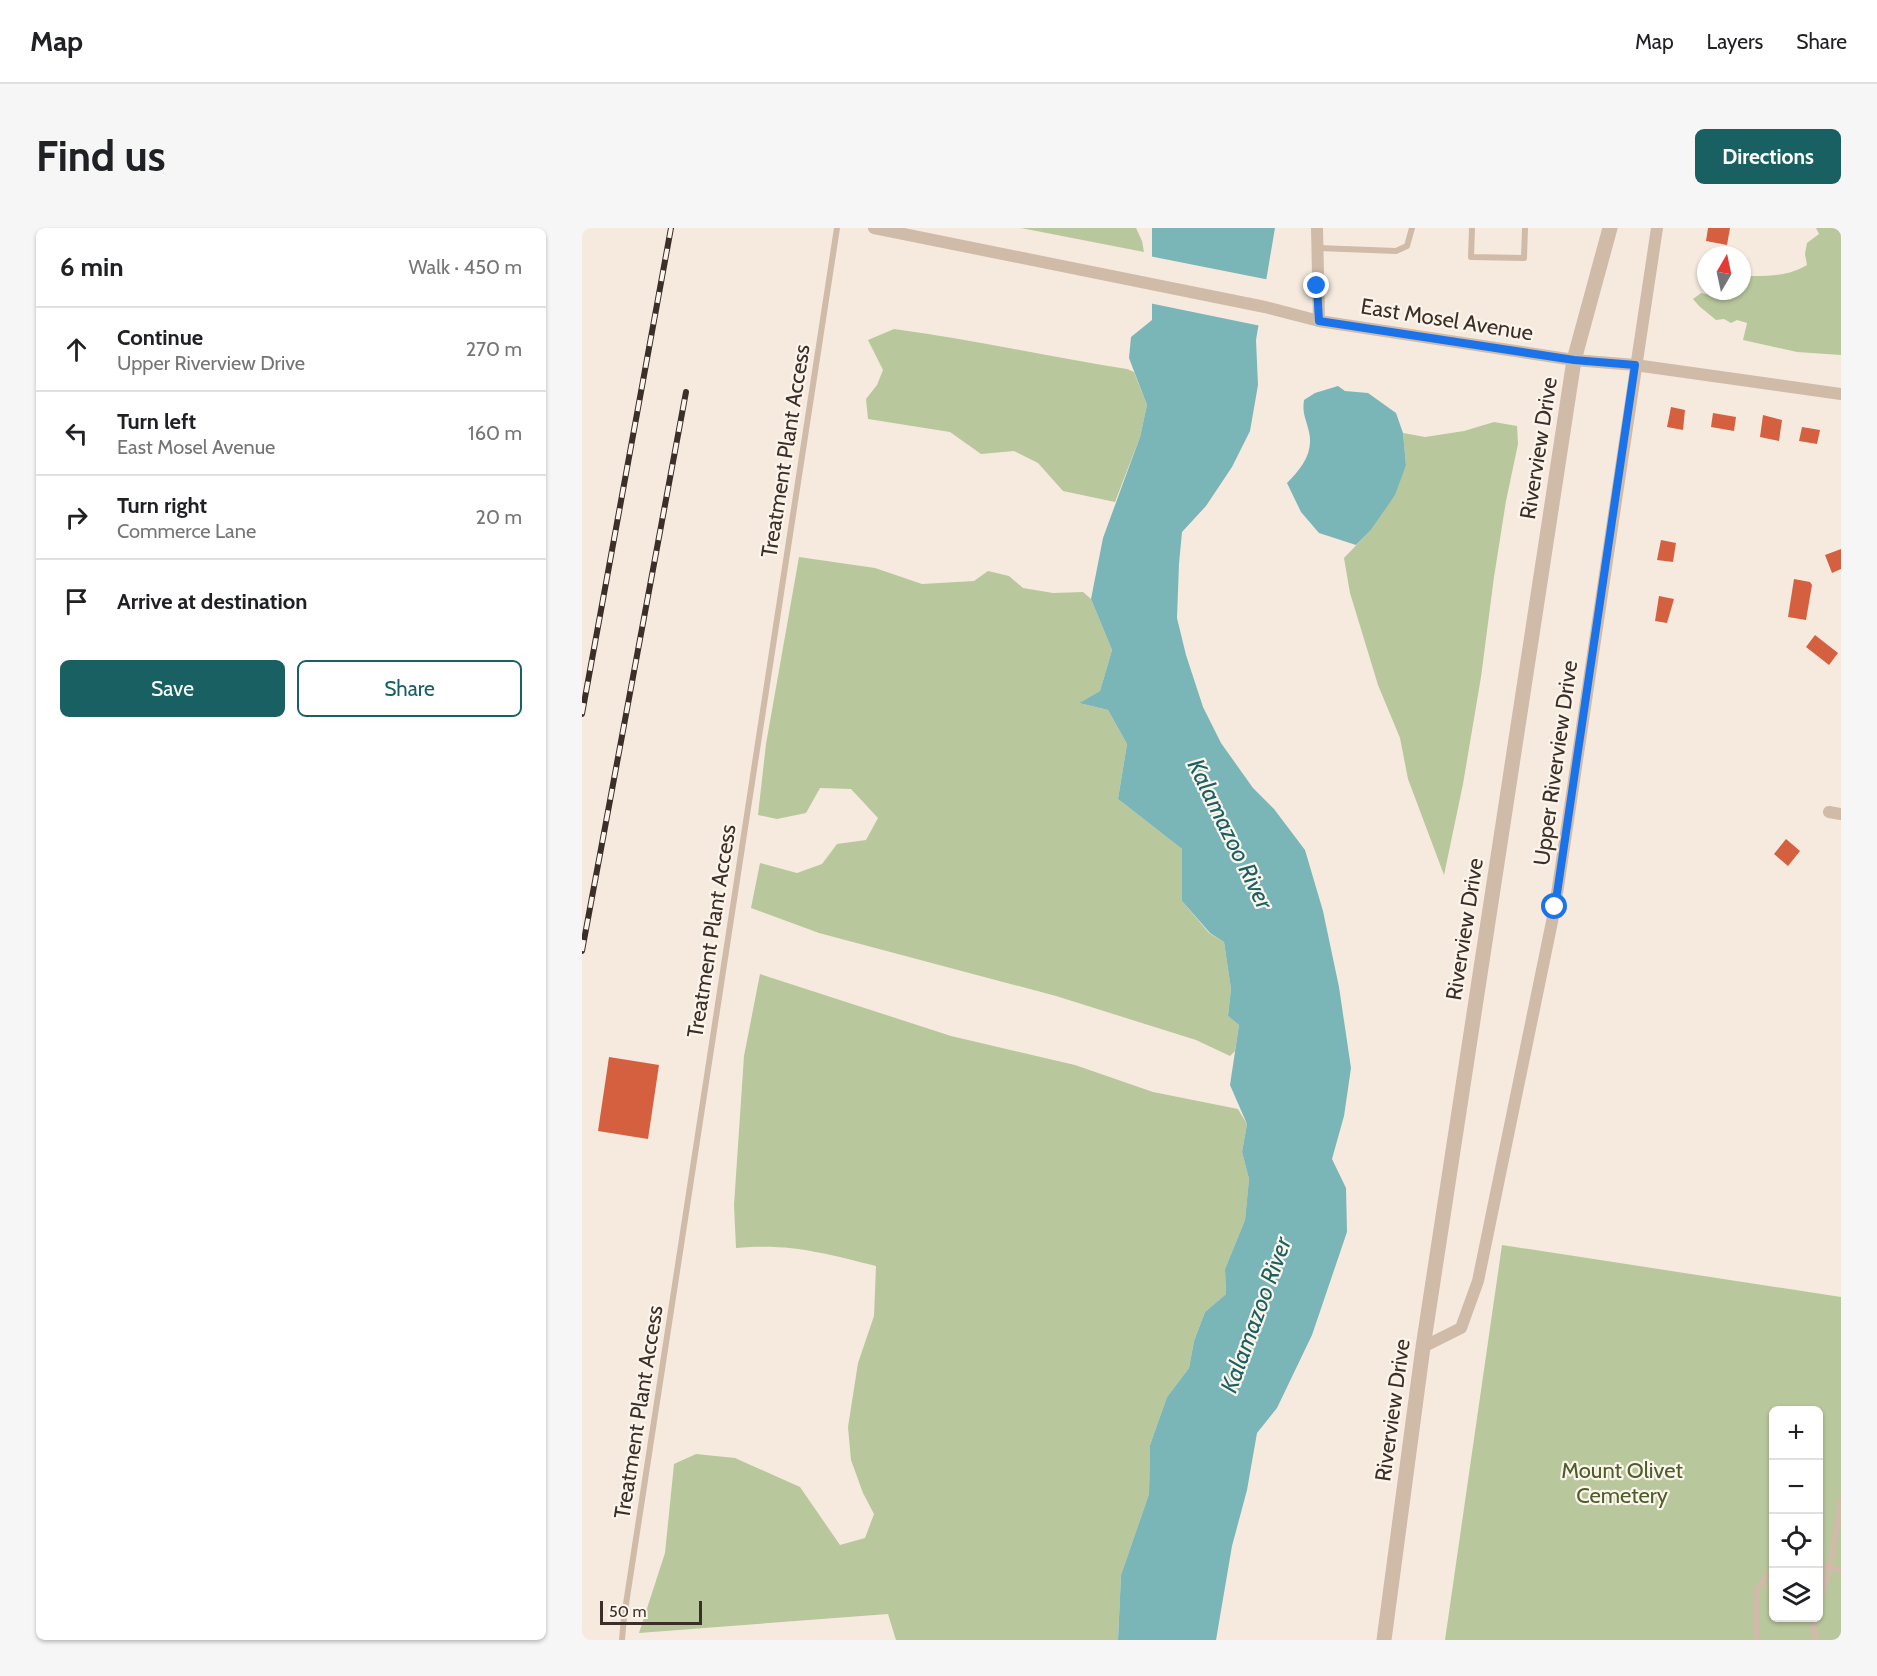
<!DOCTYPE html>
<html lang="en">
<head>
<meta charset="utf-8">
<style>
	:root { --surface:#fff; --page:#f6f6f6; --text:#202124; --muted:#757577; --line:#e0e0e0; --accent:#196063 }
	body { margin:0; font-family:Cabin,sans-serif; background:var(--page); color:var(--text) }
	.controls { position:absolute; right:18px; bottom:18px; display:grid; overflow:hidden; border-radius:9px; box-shadow:0 2px 4px #0004 }
	.controls button { width:54px; height:54px; display:grid; place-items:center; padding:0; border:0; border-bottom:2px solid var(--line); background:var(--surface); color:var(--text); font:30px sans-serif }
	.compass { position:absolute; left:1115px; top:18px; width:54px; height:54px; border-radius:50%; background:var(--surface); box-shadow:0 2px 4px #0004; rotate:9deg }
	.scale { position:absolute; left:18px; bottom:15px; width:102px; box-sizing:border-box; padding-left:6px; border:3px solid #3c2f29; border-top:0; font-size:16px; line-height:21px; white-space:nowrap; color:#3c2f29; -webkit-text-stroke:4px #fcf5ec; paint-order:stroke }
	.stop { position:absolute; width:18px; height:18px; margin:-14px; border:4px solid #1a73e8; border-radius:50%; background:#fff }
	.stop.end { background:#1a73e8; border-color:#fff; box-shadow:0 2px 6px #0008 }
	.list { margin:0; padding:0; list-style:none }
	h2 { display:flex; justify-content:space-between; align-items:center; height:78px; margin:0; padding:0 24px; font-size:26px }
	h2 small { font-size:20px; font-weight:400; color:var(--muted) }
	.list li { display:grid; grid-template-columns:39px 1fr auto; gap:18px; align-items:center; box-sizing:border-box; height:84px; padding:0 24px; border-top:2px solid var(--line) }
	.list b { display:block; font-size:22px; white-space:nowrap }
	.list p { margin:0; font-size:20px; white-space:nowrap; color:var(--muted) }
	.list em { font-size:20px; font-style:normal; color:var(--muted) }
	.actions { display:flex; gap:12px; padding:18px 24px }
	.actions a { flex:1; padding:14px 0; border:2px solid var(--accent); border-radius:9px; text-align:center; font-size:21px; color:var(--accent) }
	.actions .main { background:var(--accent); color:#fff }
	.icon { flex:none; width:33px; height:33px; fill:none; stroke:currentColor; stroke-width:2; stroke-linecap:round; stroke-linejoin:round }
	.map { position:relative; flex:none; width:1259px; height:1412px; overflow:hidden; border-radius:9px }
	header { display:flex; align-items:center; gap:36px; box-sizing:border-box; height:84px; padding:0 30px; background:var(--surface); border-bottom:2px solid var(--line) }
	header strong { font-size:28px }
	nav { display:flex; gap:33px; margin-inline-start:auto; font-size:21px }
	.intro { display:flex; align-items:center; justify-content:space-between; box-sizing:border-box; height:144px; padding:0 36px }
	h1 { margin:0; font-size:42px }
	.button { padding:15px 27px; border-radius:9px; background:var(--accent); color:#fff; font-size:21px; font-weight:700 }
	main { display:flex; gap:36px; padding:0 36px }
	aside { flex:1; background:var(--surface); border-radius:9px; box-shadow:0 2px 4px #0004 }
	.map>svg:first-child { display:block }
	.green { fill:#b9c79c; fill-rule:evenodd }
	.water { fill:#7ab5b7 }
	.pier { fill:#f6eadf }
	.building { fill:#d4603f }
	.lines { fill:none; stroke-linecap:round; stroke-linejoin:round }
	.service { stroke:#d0baa8; stroke-width:6 }
	.minor { stroke:#d0baa8; stroke-width:12 }
	.tertiary { stroke:#d0baa8; stroke-width:15 }
	.rail-casing { stroke:#3c2f29; stroke-width:6 }
	.rail { stroke:#fcf5ec; stroke-width:4; stroke-dasharray:11; stroke-linecap:butt }
	.route { stroke:#1a73e8; stroke-width:8 }
	.labels { text-anchor:middle; stroke-width:4.5; stroke-linejoin:round; paint-order:stroke }
	.street-label { font-size:22px; fill:#3c2f29; stroke:#fcf5ec }
	.park-label { font-size:22px; fill:#4c5e2a; stroke:#fcf5ec }
	.water-label { font-size:24px; font-style:italic; fill:#196063; stroke:#fcf5ec }
</style>
</head>
<body>
<header>
<strong>Map</strong>
<nav><a>Map</a><a>Layers</a><a>Share</a></nav>
</header>
<div class="intro"><h1>Find us</h1><a class="button">Directions</a></div>
<main>
<aside>
<h2>6 min<small>Walk · 450 m</small></h2>
<ul class="list">
<li><svg class="icon" aria-label="ahead" viewBox="0 0 24 24"><path d="M12 20V5M6 11l6-6 6 6"/></svg><div><b>Continue</b><p>Upper Riverview Drive</p></div><em>270 m</em></li>
<li><svg class="icon" aria-label="left" viewBox="0 0 24 24"><path d="M17 20v-9H6M10 6l-5 5 5 5"/></svg><div><b>Turn left</b><p>East Mosel Avenue</p></div><em>160 m</em></li>
<li><svg class="icon" aria-label="right" viewBox="0 0 24 24"><path d="M7 20v-9h11M14 6l5 5-5 5"/></svg><div><b>Turn right</b><p>Commerce Lane</p></div><em>20 m</em></li>
<li><svg class="icon" aria-label="arrive" viewBox="0 0 24 24"><path d="M6 21V4h12l-3 4 3 4H6"/></svg><div><b>Arrive at destination</b></div></li>
</ul>
<div class="actions"><a class="main">Save</a><a>Share</a></div>
</aside>
<div class="map">
<svg width="1259" height="1412" viewBox="0 0 1259 1412">
	<rect width="100%" height="100%" fill="#f6eadf"/>
	<g class="green">
		<polygon points="439,0 554,0 560,13 562,24"/>
		<path d="M1234,0H1259V127L1215,124L1161,112L1165,95L1155,92L1149,95L1142,91L1134,92L1117,78L1111,71L1119,65L1139,69L1142,63H1160V52L1163,48C1185,48 1205,49 1225,37L1223,26L1225,15L1237,6Z"/>
		<path d="M312,101C390,111 467,129 545,141L552,144L565,177L558,209L533,274L481,263L456,235L432,223L399,226L368,204L286,191L284,171L295,157L301,142L286,112Z"/>
		<polygon points="912,194 935,198 936,216 924,273 912,349 899,449 881,556 862,647 826,551 818,510 796,457 768,365 762,330 788,303 824,237 821,205 843,209 882,203"/>
		<polygon points="217,329 293,340 340,356 392,353 406,343 427,348 441,360 471,365 501,364 509,371 530,422 518,463 497,475 526,482 545,516 536,571 600,621 600,673 627,705 642,714 649,761 646,788 657,797 653,823 648,828 614,812 474,768 237,705 169,680 178,635 215,645 240,636 255,616 284,612 296,590 269,561 238,560 224,585 195,591 176,587 184,516"/>
		<path d="M178,746L369,808L493,837L571,864L656,881L665,896L660,924L667,951L663,992L643,1041L644,1066L623,1084L612,1113L607,1140L585,1169L568,1217L567,1266L539,1347L536,1412H314L306,1386L57,1405L83,1325L92,1236L114,1226L153,1230L218,1259L258,1317L283,1310L292,1286L281,1265L269,1232L266,1199L276,1135L292,1088L294,1038C242,1025 208,1015 154,1020L152,977L162,828Z"/>
		<path d="M920,1017L1259,1069V1412H863ZM1192,1182H1236V1390H1192Z"/>
	</g>
	<g class="water">
		<polygon points="570,0 693,0 674,112 676,157 668,203 650,239 624,278 600,304 597,336 595,390 604,427 621,479 639,515 671,560 692,581 723,622 741,683 757,759 769,840 762,888 750,931 764,960 765,1004 730,1107 695,1180 675,1205 665,1262 650,1318 634,1412 536,1412 539,1347 567,1266 568,1217 585,1169 607,1140 612,1113 623,1084 644,1066 643,1041 663,992 667,951 660,924 665,896 648,857 657,797 646,788 649,761 642,714 628,705 600,673 600,621 536,571 545,516 526,482 497,475 518,463 530,422 509,371 521,310 558,209 565,177 547,130 549,109 570,92"/>
		<path d="M756,158L763,163L786,165L814,185L821,205L824,237L813,267L788,303L774,317L737,305L719,284L705,255C719,241 732,225 727,204C724,190 720,186 722,172L733,165Z"/>
	</g>
	<polygon class="pier" points="567,28 688,52 679,98 567,75"/>
	<g class="building">
		<polygon points="1126,0 1148,0 1145,17 1124,13"/>
		<polygon points="1089,179 1103,182 1101,202 1085,199"/>
		<polygon points="1131,185 1154,189 1152,203 1129,199"/>
		<polygon points="1181,187 1200,192 1197,213 1178,209"/>
		<polygon points="1220,199 1238,202 1235,216 1217,213"/>
		<polygon points="1079,312 1094,315 1091,334 1075,332"/>
		<polygon points="1259,321 1259,341 1250,345 1243,327"/>
		<polygon points="1212,351 1228,354 1230,357 1224,392 1206,389"/>
		<polygon points="1077,368 1092,371 1085,395 1073,393"/>
		<polygon points="1233,407 1256,425 1247,437 1224,419"/>
		<polygon points="1204,611 1218,623 1206,638 1192,626"/>
		<polygon points="27,829 77,837 66,911 16,903"/>
	</g>
	<g class="lines">
		<g class="service">
			<polyline points="890,0 889,29 942,30 943,0"/>
			<polyline points="736,20 814,23 825,18 830,0"/>
			<polyline points="1236,1338 1259,1342"/>
			<polyline points="1236,1379 1248,1340 1259,1273"/>
			<polyline points="1234,1390 1231,1399 1234,1412"/>
			<polyline points="40,1412 42,1389 255,0"/>
			<polyline points="1174,1412 1175,1361 1192,1340"/>
		</g>
		<g class="minor">
			<polyline points="292,0 683,79 737,93 992,132 1053,137 1259,166"/>
			<polyline points="735,0 737,93"/>
			<polyline points="1247,584 1259,586"/>
			<polyline points="841,1119 879,1100 896,1053 973,679 1075,0"/>
		</g>
		<polyline class="tertiary" points="802,1412 841,1119 992,132 1028,0"/>
		<g class="rail-casing">
			<g id="rail">
				<polyline points="0,486 89,0"/>
				<polyline points="0,723 104,164"/>
			</g>
		</g>
		<use href="#rail" class="rail"/>
	</g>
	<g class="lines">
		<polyline class="route" points="735,58 737,93 992,132 1053,137 973,679"/>
	</g>
	<g class="labels">
		<g class="street-label">
			<text transform="translate(865 91) rotate(9)" y="8">East Mosel Avenue</text>
			<text transform="translate(956 220) rotate(-81)" y="8">Riverview Drive</text>
			<text transform="translate(203 223) rotate(-81)" y="8">Treatment Plant Access</text>
			<text transform="translate(973 535) rotate(-82)" y="8">Upper Riverview Drive</text>
			<text transform="translate(882 701) rotate(-81)" y="8">Riverview Drive</text>
			<text transform="translate(129 703) rotate(-81)" y="8">Treatment Plant Access</text>
			<text transform="translate(810 1182) rotate(-82)" y="8">Riverview Drive</text>
			<text transform="translate(56 1184) rotate(-81)" y="8">Treatment Plant Access</text>
		</g>
		<g class="park-label">
			<text x="1040" y="1250">Mount Olivet<tspan x="1040" dy="25">Cemetery</tspan></text>
		</g>
		<g class="water-label">
			<text transform="translate(648 606) rotate(64)" y="8">Kalamazoo River</text>
			<text transform="translate(674 1087) rotate(-70)" y="8">Kalamazoo River</text>
		</g>
	</g>
</svg>
<div class="controls">
<button>+</button>
<button>−</button>
<button><svg class="icon" aria-label="locate" viewBox="0 0 24 24"><circle cx="12" cy="12" r="6"/><path d="M12 2v4M12 18v4M2 12h4M18 12h4"/></svg></button>
<button><svg class="icon" aria-label="layers" viewBox="0 0 24 24"><path d="M12 4l9 5-9 5-9-5zM3 14l9 5 9-5"/></svg></button>
</div>
<svg class="compass" viewBox="-18 -18 36 36"><path d="M0-13l5 13h-10z" fill="#e53935"/><path d="M0 13l5-13h-10z" fill="#757577"/></svg>
<div class="scale">50 m</div>
<div class="stop" style="left:973px;top:679px"></div>
<div class="stop end" style="left:735px;top:58px"></div>
</div>
</main>
</body>
</html>
